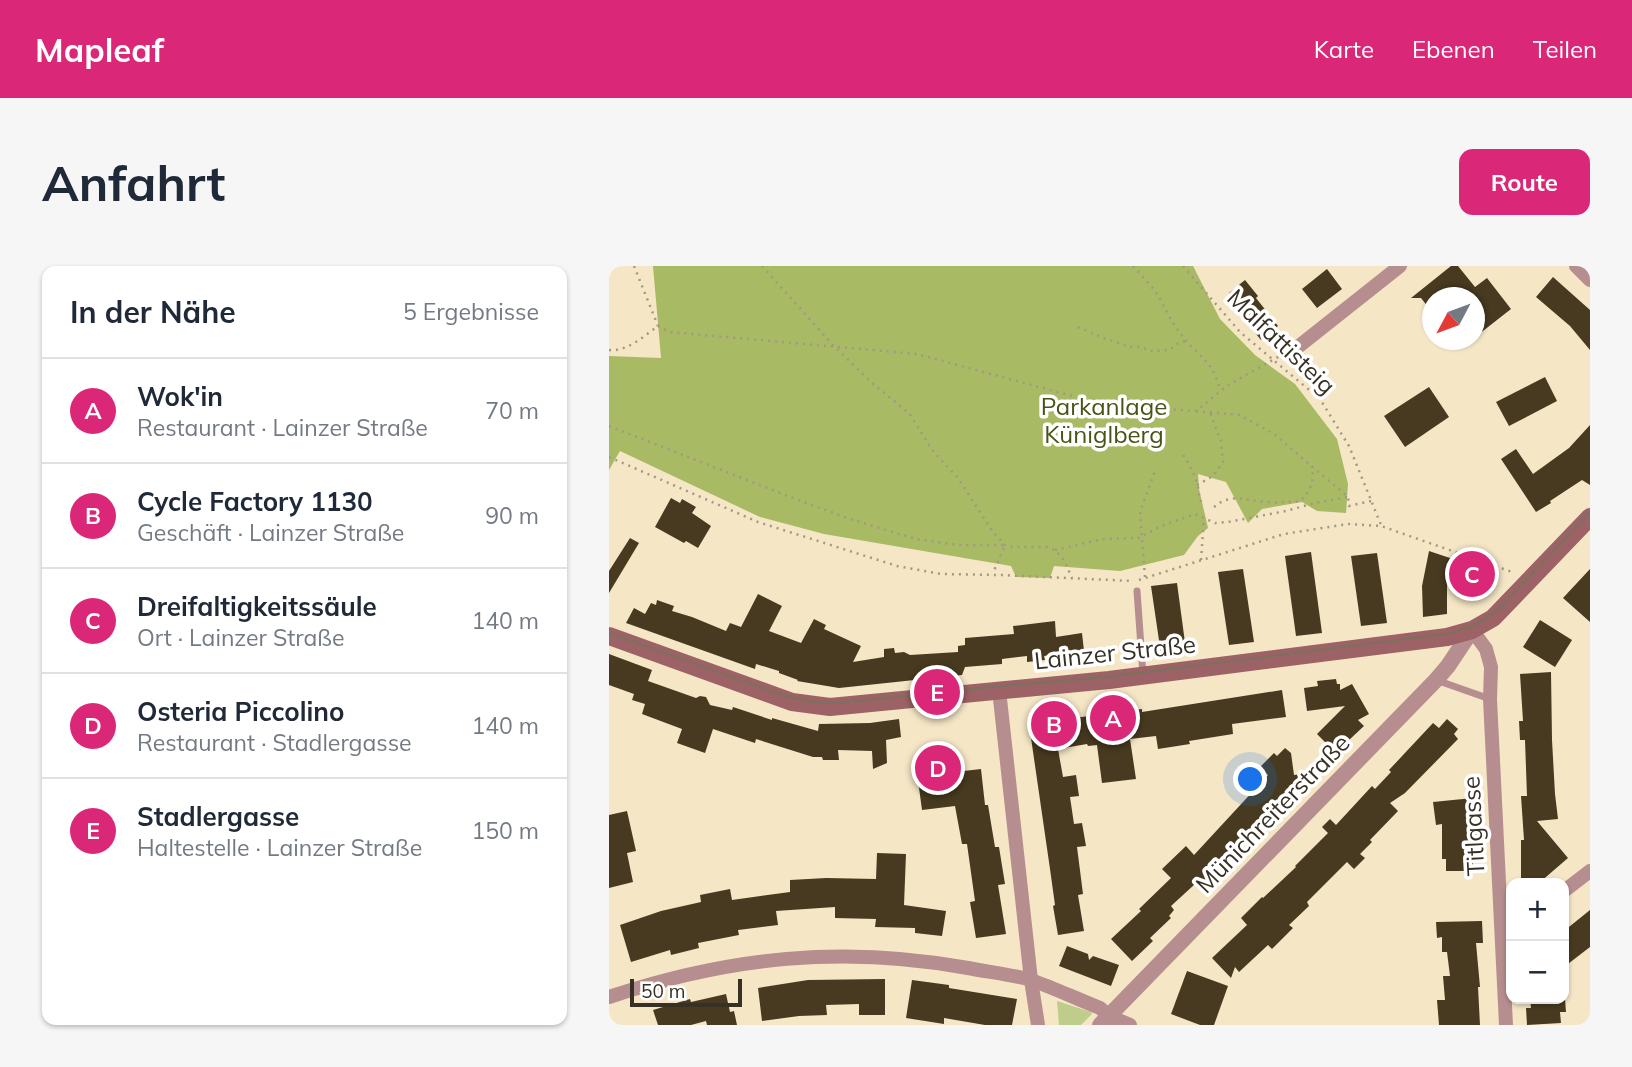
<!DOCTYPE html>
<html lang="de">
<head>
<meta charset="utf-8">
<style>
	:root { --surface:#fff; --page:#f6f6f7; --text:#1f2937; --muted:#747a83; --line:#e0e1e3; --accent:#db2777 }
	body { margin:0; font-family:Mulish,sans-serif; background:var(--page); color:var(--text) }
	.controls { position:absolute; right:21px; bottom:21px; display:grid; overflow:hidden; border-radius:14px; box-shadow:0 2px 5px #0004 }
	.controls button { width:63px; height:63px; display:grid; place-items:center; padding:0; border:0; border-bottom:2px solid var(--line); background:var(--surface); color:var(--text); font:35px sans-serif }
	.compass { position:absolute; left:813px; top:21px; width:63px; height:63px; border-radius:50%; background:var(--surface); box-shadow:0 2px 5px #0004; rotate:229deg }
	.scale { position:absolute; left:21px; bottom:18px; width:112px; box-sizing:border-box; padding-left:7px; border:4px solid #373125; border-top:0; font-size:19px; line-height:24px; white-space:nowrap; color:#373125; -webkit-text-stroke:5px #fff; paint-order:stroke }
	.you { position:absolute; left:642px; top:514px; width:24px; height:24px; margin:-18px; border:5px solid #fff; border-radius:50%; background:#1a73e8; box-shadow:0 0 0 10px #1a73e833 }
	.badge { display:grid; place-items:center; width:46px; height:46px; border-radius:50%; background:var(--accent); color:#fff; font-size:23px; font-weight:700 }
	.pin { position:absolute; translate:-50% -50%; border:4px solid #fff; box-shadow:0 2px 7px #0006 }
	.list { margin:0; padding:0; list-style:none }
	h2 { display:flex; justify-content:space-between; align-items:center; height:91px; margin:0; padding:0 28px; font-size:30px }
	h2 small { font-size:23px; font-weight:400; color:var(--muted) }
	.list li { display:grid; grid-template-columns:46px 1fr auto; gap:21px; align-items:center; box-sizing:border-box; height:105px; padding:0 28px; border-top:2px solid var(--line) }
	.list b { display:block; font-size:26px; white-space:nowrap }
	.list p { margin:0; font-size:23px; white-space:nowrap; color:var(--muted) }
	.list em { font-size:23px; font-style:normal; color:var(--muted) }
	.map { position:relative; flex:none; width:981px; height:759px; overflow:hidden; border-radius:14px }
	header { display:flex; align-items:center; gap:42px; box-sizing:border-box; height:98px; padding:0 35px; background:var(--accent); color:#fff }
	header strong { font-size:33px }
	nav { display:flex; gap:38px; margin-inline-start:auto; font-size:24px }
	.intro { display:flex; align-items:center; justify-content:space-between; box-sizing:border-box; height:168px; padding:0 42px }
	h1 { margin:0; font-size:49px }
	.button { padding:18px 32px; border-radius:14px; background:var(--accent); color:#fff; font-size:24px; font-weight:700 }
	main { display:flex; gap:42px; padding:0 42px }
	aside { flex:1; background:var(--surface); border-radius:14px; box-shadow:0 2px 5px #0004 }
	.map>svg:first-child { display:block }
	.green { fill:#bfcd8b }
	.forest { fill:#a9ba64 }
	.building { fill:#473a20 }
	.lines { fill:none; stroke-linecap:round; stroke-linejoin:round }
	.path { stroke:#a39881; stroke-width:2.5; stroke-dasharray:2 5; stroke-linecap:butt }
	.service { stroke:#b78e8f; stroke-width:7 }
	.minor { stroke:#b78e8f; stroke-width:14 }
	.tertiary { stroke:#b78e8f; stroke-width:16 }
	.secondary { stroke:#9d6265; stroke-width:18 }
	.tram { stroke:#7a715e; stroke-width:2 }
	.labels { text-anchor:middle; stroke-width:7; stroke-linejoin:round; paint-order:stroke }
	.street-label { font-size:24px; fill:#373125; stroke:#fff }
	.park-label { font-size:24px; fill:#495315; stroke:#fff }
</style>
</head>
<body>
<header>
<strong>Mapleaf</strong>
<nav><a>Karte</a><a>Ebenen</a><a>Teilen</a></nav>
</header>
<div class="intro"><h1>Anfahrt</h1><a class="button">Route</a></div>
<main>
<aside>
<h2>In der Nähe<small>5 Ergebnisse</small></h2>
<ul class="list">
<li><span class="badge">A</span><div><b>Wok'in</b><p>Restaurant · Lainzer Straße</p></div><em>70 m</em></li>
<li><span class="badge">B</span><div><b>Cycle Factory 1130</b><p>Geschäft · Lainzer Straße</p></div><em>90 m</em></li>
<li><span class="badge">C</span><div><b>Dreifaltigkeitssäule</b><p>Ort · Lainzer Straße</p></div><em>140 m</em></li>
<li><span class="badge">D</span><div><b>Osteria Piccolino</b><p>Restaurant · Stadlergasse</p></div><em>140 m</em></li>
<li><span class="badge">E</span><div><b>Stadlergasse</b><p>Haltestelle · Lainzer Straße</p></div><em>150 m</em></li>
</ul>
</aside>
<div class="map">
<svg width="981" height="759" viewBox="0 0 981 759">
	<rect width="100%" height="100%" fill="#f5e6c6"/>
	<polygon class="green" points="448,735 482,746 483,748 472,759 450,759"/>
	<polygon class="forest" points="44,0 584,0 611,53 646,89 686,118 728,173 739,218 737,247 708,245 693,236 653,243 639,257 617,216 589,208 590,223 599,262 589,270 575,289 511,305 445,300 441,312 407,311 402,300 215,268 151,251 11,185 0,204 0,90 52,92"/>
	<g class="building">
		<polygon points="842,0 849,0 866,21 878,12 902,43 865,72 865,32 823,32 823,46 812,32 802,32"/>
		<polygon points="718,3 733,23 708,42 693,23"/>
		<polygon points="944,11 981,44 981,84 961,60 927,31"/>
		<polygon points="636,14 649,30 647,32 669,60 652,74 639,58 643,55 620,27"/>
		<polygon points="936,111 948,135 900,160 887,136"/>
		<polygon points="820,121 840,151 796,181 775,150"/>
		<polygon points="981,159 981,219 973,214 941,235 942,237 927,246 892,193 907,183 924,208 960,182"/>
		<polygon points="62,232 71,237 73,233 87,241 83,247 102,260 89,282 77,275 75,277 46,261"/>
		<polygon points="21,272 30,277 0,327 0,305"/>
		<polygon points="820,285 844,293 838,319 838,348 814,351 813,320"/>
		<polygon points="702,286 713,367 687,370 676,290"/>
		<polygon points="768,287 778,357 752,360 742,290"/>
		<polygon points="634,303 645,376 620,379 609,306"/>
		<polygon points="981,303 981,356 954,332"/>
		<polygon points="568,317 577,384 552,388 542,320"/>
		<polygon points="149,328 173,340 160,365 192,377 205,353 217,359 215,363 252,380 244,396 275,391 275,383 285,382 286,387 295,386 301,389 349,386 349,380 356,379 356,372 405,368 404,360 446,355 447,371 473,367 475,385 435,390 436,394 418,396 418,390 393,393 393,398 356,401 353,409 230,422 188,415 189,414 170,407 170,405 147,398 146,403 17,357 25,342 36,348 42,337 47,339 48,334 65,340 63,345 83,351 117,365 121,357 132,361"/>
		<polygon points="931,354 963,374 946,401 914,381"/>
		<polygon points="0,388 43,404 39,415 87,432 91,430 97,431 101,439 123,444 124,441 163,454 163,452 209,465 210,458 261,457 290,453 292,471 277,474 278,497 264,503 263,485 229,484 230,494 214,494 213,491 204,491 147,473 146,477 104,463 96,487 68,477 73,463 33,448 36,438 23,434 25,428 0,419"/>
		<polygon points="942,406 943,474 946,528 949,553 928,555 959,592 930,617 912,617 912,574 915,574 912,530 918,530 916,474 911,474 910,455 914,455 911,408"/>
		<polygon points="727,413 728,418 731,418 731,424 743,418 760,448 749,454 755,460 739,475 735,471 723,483 708,468 736,440 698,445 695,422 709,420 708,415"/>
		<polygon points="673,424 677,451 623,458 624,468 580,475 581,478 549,483 547,470 521,473 527,513 493,517 488,479 479,480 478,478 449,483 454,511 467,509 470,530 461,531 465,558 473,557 477,580 468,581 474,628 469,629 475,665 449,669 444,640 446,639 441,603 420,458 533,443 533,446"/>
		<polygon points="838,453 849,463 845,468 849,473 796,527 781,537 789,545 761,574 763,576 751,588 756,592 745,603 738,596 698,636 700,640 680,659 684,662 663,683 659,679 630,706 626,701 622,712 603,692 638,659 632,652 653,631 654,632 687,601 686,600 719,567 713,561 721,553 727,559 763,520 766,523 782,506 780,504 824,457 830,462"/>
		<polygon points="676,482 682,487 685,509 707,506 682,531 678,527 633,573 635,575 589,622 586,618 562,640 565,644 560,650 562,652 541,672 544,675 523,695 502,673 532,645 530,643 562,612 553,603 577,580 585,589 659,509 651,501 665,487 668,490"/>
		<polygon points="334,486 338,507 372,503 376,539 379,539 386,581 390,581 396,618 389,619 397,668 367,672 361,636 366,635 358,578 353,578 346,540 313,544 306,492"/>
		<polygon points="864,532 868,573 868,593 864,593 864,605 837,605 837,593 833,593 833,558 827,559 824,536"/>
		<polygon points="18,545 27,585 18,587 24,616 0,622 0,549"/>
		<polygon points="268,587 297,588 295,639 337,645 333,670 306,667 306,662 266,661 267,653 226,652 226,641 167,645 169,659 129,664 130,669 89,677 90,682 62,689 61,684 22,696 11,659 52,645 92,636 91,629 121,623 123,634 181,626 181,614 217,612 267,613"/>
		<polygon points="981,644 981,681 955,701 955,665"/>
		<polygon points="873,655 874,677 867,677 871,721 869,721 871,759 830,759 828,734 836,734 834,710 841,710 838,686 833,686 833,671 828,672 827,656"/>
		<polygon points="458,680 479,688 480,694 484,690 510,699 502,720 450,700"/>
		<polygon points="578,705 619,720 605,759 591,759 562,748"/>
		<polygon points="276,713 276,749 250,749 250,738 217,739 218,749 190,750 153,755 149,722 199,714"/>
		<polygon points="303,714 340,719 340,722 408,733 403,759 376,759 335,752 335,758 297,752"/>
		<polygon points="117,728 121,746 125,745 128,759 98,759 97,755 82,759 49,759 44,744 81,733 82,736"/>
		<polygon points="921,733 956,733 957,746 951,746 952,757 918,759 917,742 922,742"/>
	</g>
	<g class="lines">
		<g class="path">
			<polyline points="25,0 49,60"/>
			<polyline points="153,0 224,79 263,117 300,147 323,184 349,212 384,266 396,279 402,281 437,281 446,284 455,294 463,312"/>
			<path d="M524,0C531,8 539,16 546,25C555,38 561,54 571,67C588,90 604,94 611,124"/>
			<polyline points="574,0 631,66 711,133 740,180 772,259"/>
			<polyline points="49,60 60,66 308,88 482,135 554,143 587,145 619,119 671,90"/>
			<polyline points="469,61 494,72 522,81 531,81 543,85 560,84 571,76 577,75"/>
			<path d="M0,84C18,86 35,70 49,60"/>
			<polyline points="587,145 631,149 665,168 739,231 740,240 762,235"/>
			<polyline points="0,160 184,232 241,253 307,273 348,279 396,279 384,307"/>
			<path d="M574,189C581,199 586,209 589,221C590,228 590,232 593,238"/>
			<polyline points="0,191 149,256 288,300 332,308 392,309 524,315"/>
			<polyline points="588,219 604,210 614,196 612,175 601,146"/>
			<path d="M605,241C623,226 637,235 658,236C669,237 680,236 691,235C703,224 705,215 703,200"/>
			<polyline points="446,284 493,273 530,272 552,260 586,248 606,257 619,256 677,245 706,237 739,231"/>
			<polyline points="592,294 595,252"/>
			<polyline points="536,311 531,246 546,205"/>
			<polyline points="530,314 675,268 739,258 772,260 906,307"/>
		</g>
		<g class="service">
			<polyline points="528,325 534,409"/>
			<polyline points="827,414 881,433"/>
		</g>
		<g class="minor">
			<polyline points="967,0 981,14"/>
			<polyline points="685,84 791,0"/>
			<polyline points="863,364 877,383 882,401 881,433 897,759"/>
			<polyline points="390,424 422,714 429,759"/>
			<polyline points="955,625 981,605"/>
			<path d="M0,731C120,691 234,679 359,702C379,706 401,708 422,714C445,722 468,733 491,742L500,750L521,759"/>
		</g>
		<polyline class="tertiary" points="491,759 827,414 839,400 863,364"/>
		<polyline class="secondary" points="0,370 183,436 221,441 500,414 838,371 863,364 884,352 981,251"/>
		<path class="tram" d="M0,367L176,430L209,437H229L372,422L497,411L837,368C859,363 874,356 891,342L981,246"/>
	</g>
	<g class="labels">
		<g class="street-label">
			<text transform="translate(672 76) rotate(44)" y="8">Malfattisteig</text>
			<text transform="translate(506 387) rotate(-6)" y="8">Lainzer Straße</text>
			<text transform="translate(664 548) rotate(-46)" y="8">Münichreiterstraße</text>
			<text transform="translate(865 560) rotate(-93)" y="8">Titlgasse</text>
		</g>
		<g class="park-label">
			<text x="495" y="149">Parkanlage<tspan x="495" dy="28">Küniglberg</tspan></text>
		</g>
	</g>
</svg>
<div class="controls">
<button>+</button>
<button>−</button>
</div>
<svg class="compass" viewBox="-18 -18 36 36"><path d="M0-13l5 13h-10z" fill="#e53935"/><path d="M0 13l5-13h-10z" fill="#747a83"/></svg>
<div class="scale">50 m</div>
<div class="you"></div>
<div class="pin badge" style="left:504px;top:452px">A</div>
<div class="pin badge" style="left:445px;top:458px">B</div>
<div class="pin badge" style="left:863px;top:308px">C</div>
<div class="pin badge" style="left:329px;top:502px">D</div>
<div class="pin badge" style="left:328px;top:426px">E</div>
</div>
</main>
</body>
</html>
